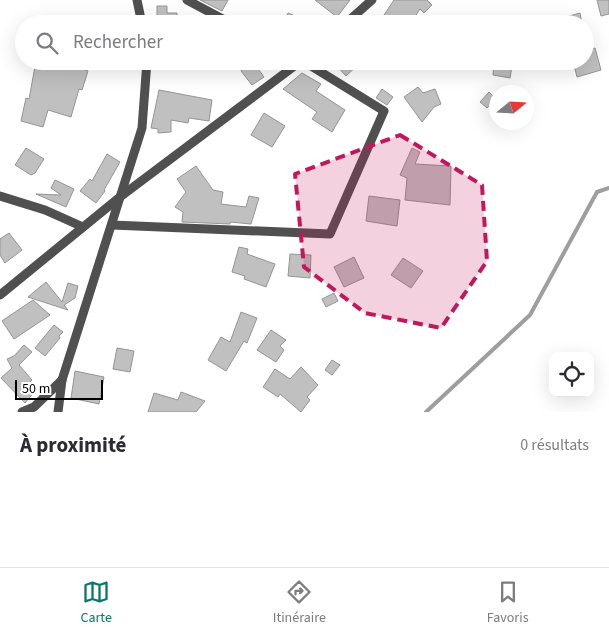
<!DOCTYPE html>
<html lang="fr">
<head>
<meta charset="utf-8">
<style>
	:root { --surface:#fff; --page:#f2f2f3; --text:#2b2b33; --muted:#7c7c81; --line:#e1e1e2; --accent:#0f766e }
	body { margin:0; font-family:"Source Sans 3",sans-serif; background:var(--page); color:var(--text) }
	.controls { position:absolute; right:15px; bottom:15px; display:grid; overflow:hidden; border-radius:10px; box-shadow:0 5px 20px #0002 }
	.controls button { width:45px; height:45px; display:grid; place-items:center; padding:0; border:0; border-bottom:1px solid var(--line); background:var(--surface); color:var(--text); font:25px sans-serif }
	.compass { position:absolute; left:489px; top:85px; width:45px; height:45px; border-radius:50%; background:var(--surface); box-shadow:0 5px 20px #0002; rotate:72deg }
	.scale { position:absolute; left:15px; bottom:12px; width:88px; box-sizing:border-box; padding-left:5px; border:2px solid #000; border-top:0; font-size:14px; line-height:18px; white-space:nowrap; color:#000; -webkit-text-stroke:4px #fff; paint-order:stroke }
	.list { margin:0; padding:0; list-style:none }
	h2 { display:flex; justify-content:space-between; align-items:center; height:65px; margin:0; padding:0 20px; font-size:21px }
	h2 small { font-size:16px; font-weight:400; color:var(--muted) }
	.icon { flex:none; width:28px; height:28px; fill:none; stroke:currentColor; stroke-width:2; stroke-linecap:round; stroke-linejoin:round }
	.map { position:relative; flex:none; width:609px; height:412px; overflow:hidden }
	.search { position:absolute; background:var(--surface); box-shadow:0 5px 20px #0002; left:15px; right:15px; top:15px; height:55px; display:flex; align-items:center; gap:12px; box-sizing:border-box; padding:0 18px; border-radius:28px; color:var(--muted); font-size:19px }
	.sheet { height:155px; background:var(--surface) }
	nav { display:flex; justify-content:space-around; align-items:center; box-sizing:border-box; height:70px; border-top:1px solid var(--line); background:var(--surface); font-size:14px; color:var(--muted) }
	nav a { display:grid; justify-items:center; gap:2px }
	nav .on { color:var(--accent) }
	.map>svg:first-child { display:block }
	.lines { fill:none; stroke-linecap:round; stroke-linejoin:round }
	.stream { stroke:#9e9e9e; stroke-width:4 }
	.building { fill:#c0c0c0; stroke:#949494 }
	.street { stroke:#505050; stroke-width:9 }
	.marked { fill:#c2185b; fill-opacity:0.2; stroke:#c2185b; stroke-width:4; stroke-dasharray:10 6; stroke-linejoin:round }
</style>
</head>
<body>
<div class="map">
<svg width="609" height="412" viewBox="0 0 609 412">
	<rect width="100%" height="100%" fill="#fff"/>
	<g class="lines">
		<polyline class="stream" points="426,412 530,315 597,192 609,188"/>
	</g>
	<g class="building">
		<polygon points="200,0 228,0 222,11"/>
		<polygon points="315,0 350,0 337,17"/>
		<polygon points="394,0 427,0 432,5 424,13 420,9 410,24 378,24"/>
		<polygon points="597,0 609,0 609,14 601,16"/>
		<polygon points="157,6 167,6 167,13 177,13 178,24 157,24"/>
		<polygon points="288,13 314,24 284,24"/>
		<polygon points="580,13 582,24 552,24 551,21"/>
		<polygon points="595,48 601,70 577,77 573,61 585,61 585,51"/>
		<polygon points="36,61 67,61 66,64 88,71 82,90 79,89 71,117 48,110 43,127 21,121 26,98 29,99"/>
		<polygon points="332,61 362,61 346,76"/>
		<polygon points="253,62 264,77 252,85 241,71"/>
		<polygon points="494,63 512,66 510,78 493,75"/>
		<polygon points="302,73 321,84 316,91 345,110 332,132 312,119 317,112 283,89"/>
		<polygon points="418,87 423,93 435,89 441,104 434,107 422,122 404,97"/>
		<polygon points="382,89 393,97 387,105 376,98"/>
		<polygon points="159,90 212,100 209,121 189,118 188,123 171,120 171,132 158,133 158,129 151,128"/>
		<polygon points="489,92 496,99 487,108 480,102"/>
		<polygon points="264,113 285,126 272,147 251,135"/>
		<polygon points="26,148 44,159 35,173 31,175 15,165"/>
		<polygon points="412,148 420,152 415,164 451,166 450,205 405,200 407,178 400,175"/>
		<polygon points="107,154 120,162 104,190 105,191 96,203 80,191 90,179 92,181"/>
		<polygon points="196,166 213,190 223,192 221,204 246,207 249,196 259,198 251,224 230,222 230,224 182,222 183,212 175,207 186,192 177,179"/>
		<polygon points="55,180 74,189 66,207 36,194 61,195 51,188"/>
		<polygon points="369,196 400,200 397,226 366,221"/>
		<polygon points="9,233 22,250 5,263 0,255 0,239"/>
		<polygon points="239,247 248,249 247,254 275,264 266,287 244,279 245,276 232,272"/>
		<polygon points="290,254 311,255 310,278 288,276"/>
		<polygon points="354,257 364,278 344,287 334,267"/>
		<polygon points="403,258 423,271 411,288 391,275"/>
		<polygon points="46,282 62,302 68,283 78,286 75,298 64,305 68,310 28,297"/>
		<polygon points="334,293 338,301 326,307 322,299"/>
		<polygon points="33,300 50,315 14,339 2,321"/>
		<polygon points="241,312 257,318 247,343 244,341 226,371 208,360 221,337 230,342"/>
		<polygon points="54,325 63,332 59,336 60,338 45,356 35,348"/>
		<polygon points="271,330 286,340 280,346 284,350 276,362 257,350"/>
		<polygon points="24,345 32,352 19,365 32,380 28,384 36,390 25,403 1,378 12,368 7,359 14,356"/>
		<polygon points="117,348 134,351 130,372 113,369"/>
		<polygon points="332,360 340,365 332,375 325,370"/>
		<polygon points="301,367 318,385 307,397 310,400 301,412 280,394 278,397 263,387 275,369 290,379"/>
		<polygon points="75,371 104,377 99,404 71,398"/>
		<polygon points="181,392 205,401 196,412 148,412 154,393 178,400"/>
	</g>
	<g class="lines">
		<g class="street">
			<polyline points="137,0 142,24"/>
			<polyline points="187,0 232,24"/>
			<polyline points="345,24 372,0"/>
			<polyline points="0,196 45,210 83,227"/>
			<polyline points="112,225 330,234 384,111 303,61"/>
			<polyline points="0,295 120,197 301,61"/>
			<polyline points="22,412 34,407 62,380"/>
			<polyline points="58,412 62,380 142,128 147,61"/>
		</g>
	</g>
	<path class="marked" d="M400,135L482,185L487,261L441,328L365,313L304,267L295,174Z"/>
</svg>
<div class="controls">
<button><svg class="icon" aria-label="locate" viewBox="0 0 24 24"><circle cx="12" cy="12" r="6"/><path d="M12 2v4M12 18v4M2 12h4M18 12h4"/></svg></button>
</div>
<svg class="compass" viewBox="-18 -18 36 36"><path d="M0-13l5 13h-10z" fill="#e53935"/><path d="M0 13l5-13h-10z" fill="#7c7c81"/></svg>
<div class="scale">50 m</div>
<div class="search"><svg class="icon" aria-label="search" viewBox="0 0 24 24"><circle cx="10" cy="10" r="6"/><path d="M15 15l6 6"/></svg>Rechercher</div>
</div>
<section class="sheet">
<h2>À proximité<small>0 résultats</small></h2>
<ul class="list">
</ul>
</section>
<nav>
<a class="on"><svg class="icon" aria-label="map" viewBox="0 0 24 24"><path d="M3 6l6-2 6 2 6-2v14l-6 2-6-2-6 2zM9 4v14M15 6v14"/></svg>Carte</a>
<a><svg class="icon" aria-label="directions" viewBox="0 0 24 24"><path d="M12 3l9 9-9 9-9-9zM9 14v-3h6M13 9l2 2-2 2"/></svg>Itinéraire</a>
<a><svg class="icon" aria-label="saved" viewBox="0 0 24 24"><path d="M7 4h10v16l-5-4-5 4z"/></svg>Favoris</a>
</nav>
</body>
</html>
